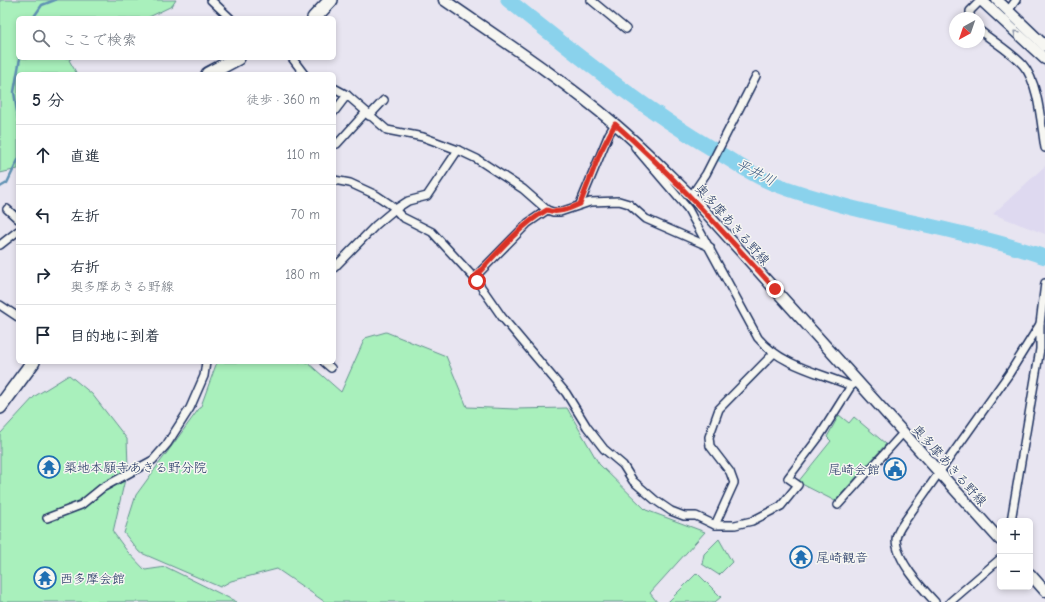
<!DOCTYPE html>
<html lang="ja">
<head>
<meta charset="utf-8">
<style>
	:root { --surface:#fff; --page:#f6f6f7; --text:#1f2937; --muted:#747a83; --line:#e0e1e3 }
	body { margin:0; font-family:"Comic Neue","Klee One",sans-serif; background:var(--page); color:var(--text) }
	.controls { position:absolute; right:12px; bottom:12px; display:grid; overflow:hidden; border-radius:6px; box-shadow:0 2px 6px #0003 }
	.controls button { width:36px; height:36px; display:grid; place-items:center; padding:0; border:0; border-bottom:1px solid var(--line); background:var(--surface); color:var(--text); font:20px sans-serif }
	.compass { position:absolute; left:949px; top:12px; width:36px; height:36px; border-radius:50%; background:var(--surface); box-shadow:0 2px 6px #0003; rotate:220deg }
	.stop { position:absolute; width:12px; height:12px; margin:-9px; border:3px solid #d93025; border-radius:50%; background:#fff }
	.stop.end { background:#d93025; border-color:#fff; box-shadow:0 1px 4px #0008 }
	.list { margin:0; padding:0; list-style:none }
	h2 { display:flex; justify-content:space-between; align-items:center; height:52px; margin:0; padding:0 16px; font-size:17px }
	h2 small { font-size:13px; font-weight:400; color:var(--muted) }
	.list li { display:grid; grid-template-columns:26px 1fr auto; gap:12px; align-items:center; box-sizing:border-box; height:60px; padding:0 16px; border-top:1px solid var(--line) }
	.list b { display:block; font-size:15px; white-space:nowrap }
	.list p { margin:0; font-size:13px; white-space:nowrap; color:var(--muted) }
	.list em { font-size:13px; font-style:normal; color:var(--muted) }
	.icon { flex:none; width:22px; height:22px; fill:none; stroke:currentColor; stroke-width:2; stroke-linecap:round; stroke-linejoin:round }
	.map { position:relative; flex:none; width:1045px; height:602px; overflow:hidden }
	.search { position:absolute; background:var(--surface); box-shadow:0 2px 6px #0003; left:16px; top:16px; width:320px; height:44px; display:flex; align-items:center; gap:10px; box-sizing:border-box; padding:0 14px; border-radius:6px; color:var(--muted); font-size:15px }
	.panel { position:absolute; background:var(--surface); box-shadow:0 2px 6px #0003; left:16px; top:72px; width:320px; height:292px; border-radius:6px }
	.map>svg:first-child { display:block }
	.built { fill:#ded9f0 }
	.green { fill:#a9f0bc; stroke:#62908d }
	.lines { fill:none; stroke-linecap:round; stroke-linejoin:round }
	.stream { stroke:#5e91b3; stroke-width:2.5 }
	.river { stroke:#8ad2ec; stroke-width:15 }
	.street-casing { stroke:#1b2f5e; stroke-width:10 }
	.secondary-casing { stroke:#1b2f5e; stroke-width:13 }
	.highway-casing { stroke:#1b2f5e; stroke-width:16 }
	.street { stroke:#f6f6f2; stroke-width:7 }
	.secondary { stroke:#f6f6f2; stroke-width:10 }
	.highway { stroke:#f6f6f2; stroke-width:13 }
	.oneway { stroke:#8892a8 }
	.route { stroke:#d93025; stroke-width:5 }
	.labels { text-anchor:middle; stroke-width:3; stroke-linejoin:round; paint-order:stroke }
	.street-label { font-size:13px; fill:#1b2f5e; stroke:#f6f6f2 }
	.poi-label { font-size:13px; fill:#1b2f5e; stroke:#f6f6f2; text-anchor:start }
	.water-label { font-size:14px; font-style:italic; fill:#375882; stroke:#f6f6f2 }
</style>
</head>
<body>
<div class="map">
<svg width="1045" height="602" viewBox="0 0 1045 602">
	<rect width="100%" height="100%" fill="#e8e5f1"/>
	<filter id="ink" filterUnits="userSpaceOnUse"><feTurbulence type="fractalNoise" baseFrequency=".025" numOctaves="2"/><feDisplacementMap in="SourceGraphic" scale="8" xChannelSelector="R" yChannelSelector="G"/><feConvolveMatrix kernelMatrix="1 2 1 2 8 2 1 2 1" color-interpolation-filters="sRGB"/></filter>
	<g filter="url(#ink)">
		<polygon class="built" points="1045,166 1045,234 993,214"/>
		<g class="green">
			<polygon points="0,0 176,0 172,6 147,18 18,18 18,58 72,58 69,60 77,74 18,74 18,169 0,173"/>
			<polygon points="386,332 446,356 467,407 515,409 567,408 599,464 646,510 705,532 650,593 657,602 325,602 277,569 231,581 220,587 139,552 124,533 136,495 201,406 217,362 307,362 341,392 365,338"/>
			<polygon points="69,375 92,394 127,439 128,466 113,532 127,551 145,570 166,567 237,602 0,602 0,434 35,396"/>
			<polygon points="839,415 849,423 854,417 886,444 835,501 798,482 831,441 827,437"/>
			<polygon points="719,539 732,562 719,575 702,564 704,554"/>
			<polygon points="697,573 721,597 715,602 668,602"/>
		</g>
		<g class="lines">
			<g class="stream">
				<polyline points="33,18 42,5 55,0"/>
				<polyline points="18,119 14,92 20,58"/>
				<polyline points="0,187 7,183 18,160"/>
			</g>
			<path class="river" d="M508,0C576,54 639,106 714,150C733,161 752,175 772,183C861,217 956,226 1045,257"/>
			<g class="street-casing">
				<g id="street">
					<polyline points="211,0 230,18"/>
					<polyline points="591,0 626,29"/>
					<polyline points="1008,11 1016,0"/>
					<polyline points="970,18 970,11 981,0"/>
					<path d="M979,30C994,42 1010,51 1023,65C1039,83 1041,125 1045,148"/>
					<polyline points="292,58 304,74"/>
					<polyline points="334,88 347,95 387,130 423,137 458,150 477,159 523,189 547,210 553,212 560,212 590,202 619,201 629,204 646,219 710,247"/>
					<polyline points="334,112 347,95"/>
					<polyline points="369,116 384,100"/>
					<polyline points="337,144 366,112"/>
					<path d="M635,147L688,209L758,338C782,366 818,372 851,386L854,384"/>
					<polyline points="334,180 350,183 376,195 391,205 402,217 432,232 477,281 502,317 566,393 587,427 604,449 623,465 633,481 655,500 671,511 684,516 696,516 715,525 735,525 752,521 781,506 798,485 788,478 819,437 851,386"/>
					<polyline points="691,196 706,174 756,76"/>
					<polyline points="580,204 609,134 615,124 618,127"/>
					<polyline points="7,209 18,219"/>
					<polyline points="0,245 18,231"/>
					<polyline points="334,268 376,225 394,210 408,201 427,196 458,150"/>
					<polyline points="474,278 528,223 547,210"/>
					<polyline points="0,305 18,317"/>
					<polyline points="324,362 331,368"/>
					<polyline points="838,505 903,433"/>
					<polyline points="47,518 81,505 102,488 153,460 167,444 190,408 204,376 206,362"/>
					<polyline points="1011,521 1040,349 1040,324 1045,283"/>
					<polyline points="715,525 734,483 730,472 710,446 709,437 719,409 774,353"/>
					<path d="M935,602C921,587 897,561 896,540C896,532 903,524 907,518L1009,374L1040,324"/>
					<polyline points="950,602 1000,559"/>
				</g>
			</g>
			<g class="secondary-casing">
				<g id="secondary">
					<path d="M444,0C502,40 562,79 616,125C642,147 666,172 691,196L1000,540"/>
					<polyline points="981,0 1045,59"/>
					<polyline points="997,0 1045,46"/>
					<polyline points="1030,574 1045,591"/>
				</g>
			</g>
			<g class="highway-casing">
				<g id="highway">
					<polyline points="314,18 331,0"/>
					<polyline points="208,74 238,58"/>
					<polyline points="0,407 33,362"/>
				</g>
			</g>
			<use href="#street" class="street"/>
			<use href="#secondary" class="secondary"/>
			<use href="#highway" class="highway"/>
		</g>
		<defs><path id="oneway-chevron" d="M-2-3.5L2.5 0L-2 3.5" fill="none" stroke-width="1.6" stroke-linecap="round" stroke-linejoin="round"/></defs>
		<use class="oneway" href="#oneway-chevron" transform="translate(1016 33) rotate(-137)"/>
	</g>
	<g class="lines" filter="url(#ink)">
		<path class="route" d="M477,281L474,278C494,256 521,224 547,210C558,214 569,209 580,204L600,153L615,124C673,175 723,232 775,289"/>
	</g>
	<defs>
		<g id="temple-ring" transform="scale(1.15)"><circle r="9.5" fill="#f6f6f2" stroke="#1f6fb2" stroke-width="1.5"/><path d="M0-6L5-2H3V0L6.5 2.5H4V6H1.5V3h-3V6H-4V2.5H-6.5L-3 0V-2H-5Z" fill="#1f6fb2"/></g>
		<g id="civic-ring" transform="scale(1.15)"><circle r="9.5" fill="#f6f6f2" stroke="#1f6fb2" stroke-width="1.5"/><path d="M-.6-6.5H3V-4.5H.6V-3L4-1V1h2V6H-6V1h2V-1L-.6-3ZM-1.2 2.5V6h2.4V2.5Z" fill="#1f6fb2"/></g>
	</defs>
	<g fill-rule="evenodd">
		<use href="#temple-ring" x="49" y="467"/>
		<use href="#civic-ring" x="895" y="469"/>
		<use href="#temple-ring" x="801" y="557"/>
		<use href="#temple-ring" x="45" y="578"/>
	</g>
	<g class="labels">
		<g class="street-label">
			<text transform="translate(733 224) rotate(48)" y="5">奥多摩あきる野線</text>
			<text transform="translate(950 465) rotate(48)" y="5">奥多摩あきる野線</text>
		</g>
		<g class="poi-label">
			<text x="64" y="472">築地本願寺あきる野分院</text>
			<text x="880" y="474" text-anchor="end">尾崎会館</text>
			<text x="816" y="562">尾崎観音</text>
			<text x="60" y="583">西多摩会館</text>
		</g>
		<g class="water-label">
			<text transform="translate(756 172) rotate(27)" y="5">平井川</text>
		</g>
	</g>
</svg>
<div class="controls">
<button>+</button>
<button>−</button>
</div>
<svg class="compass" viewBox="-18 -18 36 36"><path d="M0-13l5 13h-10z" fill="#e53935"/><path d="M0 13l5-13h-10z" fill="#747a83"/></svg>
<div class="stop" style="left:477px;top:281px"></div>
<div class="stop end" style="left:775px;top:289px"></div>
<div class="search"><svg class="icon" aria-label="search" viewBox="0 0 24 24"><circle cx="10" cy="10" r="6"/><path d="M15 15l6 6"/></svg>ここで検索</div>
<section class="panel">
<h2>5 分<small>徒歩 · 360 m</small></h2>
<ul class="list">
<li><svg class="icon" aria-label="ahead" viewBox="0 0 24 24"><path d="M12 20V5M6 11l6-6 6 6"/></svg><div><b>直進</b></div><em>110 m</em></li>
<li><svg class="icon" aria-label="left" viewBox="0 0 24 24"><path d="M17 20v-9H6M10 6l-5 5 5 5"/></svg><div><b>左折</b></div><em>70 m</em></li>
<li><svg class="icon" aria-label="right" viewBox="0 0 24 24"><path d="M7 20v-9h11M14 6l5 5-5 5"/></svg><div><b>右折</b><p>奥多摩あきる野線</p></div><em>180 m</em></li>
<li><svg class="icon" aria-label="arrive" viewBox="0 0 24 24"><path d="M6 21V4h12l-3 4 3 4H6"/></svg><div><b>目的地に到着</b></div></li>
</ul>
</section>
</div>
</body>
</html>
